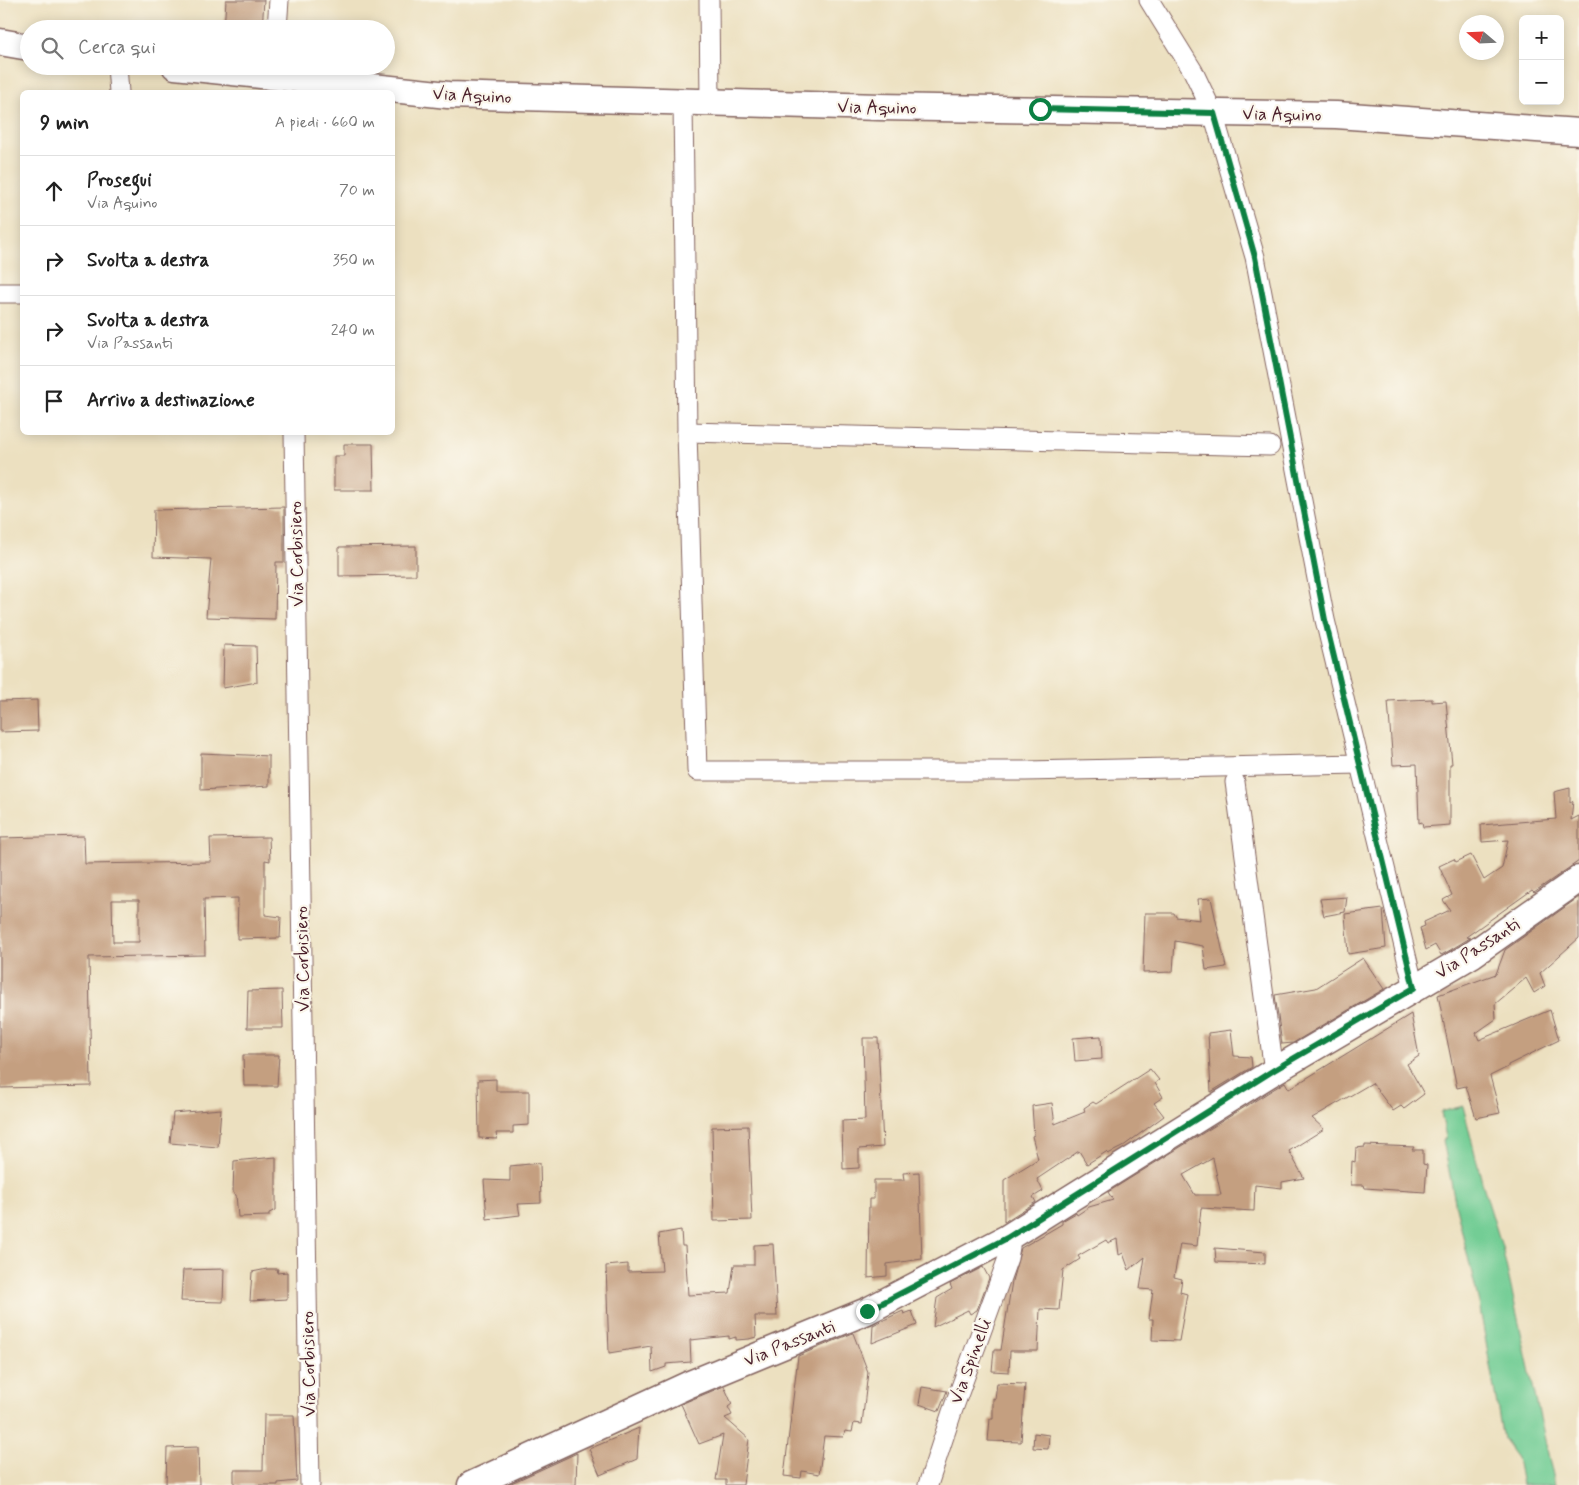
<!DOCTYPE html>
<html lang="it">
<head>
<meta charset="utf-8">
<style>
	:root { --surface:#fff; --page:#f6f6f6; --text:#222; --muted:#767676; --line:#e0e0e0 }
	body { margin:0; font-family:Mynerve,sans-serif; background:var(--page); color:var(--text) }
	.controls { position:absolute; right:15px; top:15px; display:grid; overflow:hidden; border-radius:8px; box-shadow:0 2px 12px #0003 }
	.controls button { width:45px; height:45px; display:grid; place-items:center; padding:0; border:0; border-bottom:1px solid var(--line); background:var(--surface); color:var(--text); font:25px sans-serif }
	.compass { position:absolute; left:1459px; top:15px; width:45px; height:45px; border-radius:50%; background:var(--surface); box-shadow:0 2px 12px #0003; rotate:289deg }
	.stop { position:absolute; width:15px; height:15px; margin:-11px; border:4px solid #0b8043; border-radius:50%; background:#fff }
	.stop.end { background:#0b8043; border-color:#fff; box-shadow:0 1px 5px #0008 }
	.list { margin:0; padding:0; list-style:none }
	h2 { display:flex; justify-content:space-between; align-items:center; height:65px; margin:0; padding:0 20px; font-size:21px }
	h2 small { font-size:16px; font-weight:400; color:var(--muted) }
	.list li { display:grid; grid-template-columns:32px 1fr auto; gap:15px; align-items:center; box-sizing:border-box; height:70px; padding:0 20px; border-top:1px solid var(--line) }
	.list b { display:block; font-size:19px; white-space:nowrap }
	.list p { margin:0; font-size:16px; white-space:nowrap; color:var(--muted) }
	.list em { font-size:16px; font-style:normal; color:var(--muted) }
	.icon { flex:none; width:28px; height:28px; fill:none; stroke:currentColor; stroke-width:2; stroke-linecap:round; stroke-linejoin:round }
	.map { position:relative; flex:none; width:1579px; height:1485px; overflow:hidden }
	.search { position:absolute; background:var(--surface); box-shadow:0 2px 12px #0003; left:20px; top:20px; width:375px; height:55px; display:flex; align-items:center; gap:12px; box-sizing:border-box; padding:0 18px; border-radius:28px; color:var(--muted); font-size:19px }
	.panel { position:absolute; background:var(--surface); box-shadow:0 2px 12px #0003; left:20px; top:90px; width:375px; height:345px; border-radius:8px }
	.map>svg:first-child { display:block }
	.green { fill:#73cd95; stroke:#5e7660 }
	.building { fill:#c49f80; fill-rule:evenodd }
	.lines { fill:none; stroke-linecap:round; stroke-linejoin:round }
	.street-casing { stroke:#83635f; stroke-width:21 }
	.secondary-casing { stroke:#83635f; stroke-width:29 }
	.street { stroke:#fff; stroke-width:19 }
	.secondary { stroke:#fff; stroke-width:26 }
	.route { stroke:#0b8043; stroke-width:6 }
	.labels { text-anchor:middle; stroke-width:4.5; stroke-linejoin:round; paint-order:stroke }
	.street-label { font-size:18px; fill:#4a1f2b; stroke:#fbf7ec }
</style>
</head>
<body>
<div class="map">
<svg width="1579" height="1485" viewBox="0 0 1579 1485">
	<rect width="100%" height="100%" fill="#fbf7ec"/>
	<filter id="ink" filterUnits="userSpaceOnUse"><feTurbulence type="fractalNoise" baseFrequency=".02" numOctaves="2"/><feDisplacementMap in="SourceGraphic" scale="10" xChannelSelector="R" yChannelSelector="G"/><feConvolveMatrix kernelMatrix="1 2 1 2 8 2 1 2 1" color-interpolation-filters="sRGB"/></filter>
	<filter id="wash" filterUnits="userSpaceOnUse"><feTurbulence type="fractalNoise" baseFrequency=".0096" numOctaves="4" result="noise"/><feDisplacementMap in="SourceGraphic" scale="20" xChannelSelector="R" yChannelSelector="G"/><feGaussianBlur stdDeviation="1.12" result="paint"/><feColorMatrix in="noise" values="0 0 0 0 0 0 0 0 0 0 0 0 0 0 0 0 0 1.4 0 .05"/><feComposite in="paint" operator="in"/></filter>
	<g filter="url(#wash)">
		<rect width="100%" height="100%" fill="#ece0c0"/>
		<polygon class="green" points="1463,1106 1482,1182 1502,1247 1555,1485 1522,1485 1517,1458 1503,1439 1479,1303 1456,1207 1443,1140 1446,1138 1441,1112"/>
		<g id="blocks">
			<g class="building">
				<polygon points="226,0 264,0 262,29 224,29"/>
				<polygon points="344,444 373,444 374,490 334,490 334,456 344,456"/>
				<polygon points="284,507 284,562 276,562 275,619 206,617 211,559 153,557 154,510"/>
				<polygon points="416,546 416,575 339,576 339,547"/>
				<polygon points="224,645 256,646 257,682 223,688"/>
				<polygon points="1432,699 1432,702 1446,701 1452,764 1450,764 1450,825 1423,827 1422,822 1419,823 1417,764 1393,765 1388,701"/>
				<polygon points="37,700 38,731 0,732 0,701"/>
				<polygon points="201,753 269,756 269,786 201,790"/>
				<polygon points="1570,788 1570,803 1573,801 1571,820 1579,816 1579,861 1534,892 1532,890 1466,937 1470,938 1447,952 1441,955 1435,945 1426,950 1420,928 1425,926 1424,922 1450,910 1443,900 1452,895 1439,866 1454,859 1456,862 1471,855 1484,880 1502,868 1508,840 1482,842 1481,825 1556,819 1554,792"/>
				<path d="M84,836L85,864L211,862L210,838L269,837L270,861L265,860V915L281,917L280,938L237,939L238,898L204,899L205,955L89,957L91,1086L0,1088V838ZM112,900H139V942H113Z"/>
				<polygon points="1347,897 1345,912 1324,916 1320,899"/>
				<polygon points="1579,897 1579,938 1540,973 1545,986 1534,993 1526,978 1495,1004 1496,1019 1476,1033 1479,1040 1550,1010 1559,1040 1508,1065 1508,1067 1490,1076 1500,1113 1476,1118 1466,1086 1457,1088 1438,995 1496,974 1505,950"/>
				<polygon points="1211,898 1226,967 1206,970 1203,946 1175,941 1173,972 1143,973 1145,913 1174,913 1176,917 1200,920 1198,899"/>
				<polygon points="1383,909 1386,948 1348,954 1345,914"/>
				<polygon points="1363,958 1384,989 1293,1043 1282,1044 1275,995 1316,988"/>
				<polygon points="282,990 283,1028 247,1028 248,991"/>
				<path d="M1411,1014L1419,1056L1407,1064L1424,1094L1404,1109L1401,1106L1393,1111L1372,1083L1312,1118L1324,1129L1289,1151L1304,1178L1282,1182V1188L1255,1185L1254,1211L1201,1208L1197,1246L1180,1244L1174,1277L1182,1279L1180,1292L1187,1294L1179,1341L1152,1340L1153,1319H1149L1153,1290L1140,1289L1145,1257L1129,1270L1123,1253L1119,1255L1117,1239L1108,1243L1106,1240L1078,1256L1080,1259L1063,1270L1059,1310L1040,1309L1038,1351H1010L1009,1372L992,1371L994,1350H1001L1012,1281L1021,1248L1062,1224V1221L1076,1213L1077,1215L1089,1207L1113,1200L1108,1192L1282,1084L1285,1082L1289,1089ZM1213,1158L1221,1195H1195L1183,1175Z"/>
				<polygon points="1231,1030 1234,1056 1251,1057 1252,1067 1211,1092 1208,1033"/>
				<polygon points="1101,1036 1102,1059 1075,1061 1073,1038"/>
				<polygon points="863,1038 878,1038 883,1147 859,1149 859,1168 843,1169 842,1121 865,1120"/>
				<polygon points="243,1055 279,1055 277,1086 244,1086"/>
				<polygon points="1150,1069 1159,1080 1155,1083 1163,1097 1154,1103 1164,1116 1122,1147 1108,1154 1106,1152 1087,1164 1079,1151 1037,1179 1043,1191 1033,1197 1036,1202 1004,1222 1004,1180 1038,1159 1032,1136 1034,1135 1032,1106 1052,1103 1055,1124 1085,1112 1084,1108 1093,1102 1096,1104"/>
				<polygon points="496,1079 496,1091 529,1091 529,1125 513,1126 513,1133 496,1133 497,1139 479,1138 478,1080"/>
				<polygon points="221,1109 218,1147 170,1143 173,1113"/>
				<polygon points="748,1126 752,1220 714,1221 712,1127"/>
				<polygon points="1365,1145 1414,1147 1412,1150 1423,1150 1423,1164 1427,1165 1425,1192 1365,1188 1364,1185 1351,1185 1352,1161 1355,1162 1356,1148 1365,1147"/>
				<polygon points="276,1157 276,1210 269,1213 269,1216 238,1217 236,1195 233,1193 234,1161"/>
				<polygon points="540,1163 541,1203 518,1204 520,1215 487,1219 484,1180 510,1181 510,1166"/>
				<polygon points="919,1172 922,1259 887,1264 887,1276 868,1278 869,1199 874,1199 874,1180 904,1180 903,1173"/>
				<polygon points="681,1230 682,1246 685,1246 688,1295 730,1293 734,1265 754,1265 754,1245 773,1244 777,1316 755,1316 756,1337 749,1339 736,1340 736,1337 729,1339 729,1336 690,1340 691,1362 666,1364 666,1367 652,1372 651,1346 609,1353 606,1266 628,1264 628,1272 662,1271 659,1234"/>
				<polygon points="1215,1248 1265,1252 1265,1264 1216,1262"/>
				<polygon points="983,1267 989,1278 977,1310 970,1314 968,1310 933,1327 937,1298 952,1289 950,1284"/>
				<polygon points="224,1269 223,1302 181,1301 183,1270"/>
				<polygon points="267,1269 278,1269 277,1273 287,1272 287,1299 250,1301 252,1272"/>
				<polygon points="903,1311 904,1314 912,1311 917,1325 872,1343 873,1325"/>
				<polygon points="853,1333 868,1372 862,1424 854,1423 852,1432 845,1431 843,1437 824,1436 819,1474 802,1471 801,1478 784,1476 798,1356"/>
				<polygon points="997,1383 1025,1384 1021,1442 988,1441 990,1419 993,1419 993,1398 995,1399"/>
				<polygon points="724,1386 732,1404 728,1407 732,1415 725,1418 749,1439 743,1485 726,1485 726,1480 716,1480 723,1435 699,1444 681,1404"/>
				<polygon points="922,1387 947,1391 939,1411 919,1404"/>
				<polygon points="264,1415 294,1415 297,1481 278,1483 278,1485 234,1485 234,1470 263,1470"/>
				<polygon points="639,1428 637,1459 600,1475 589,1449"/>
				<polygon points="1034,1433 1049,1435 1048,1449 1033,1448"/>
				<polygon points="198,1447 199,1485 166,1485 167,1448"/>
				<polygon points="577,1453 576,1485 507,1485 540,1470"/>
			</g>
		</g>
	</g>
	<g filter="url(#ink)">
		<use href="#blocks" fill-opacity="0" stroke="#83635f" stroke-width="1"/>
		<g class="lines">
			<g class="street-casing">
				<g id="street">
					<polyline points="709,0 710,103"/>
					<polyline points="1149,0 1193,71 1213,113 1255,257 1325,620 1414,988"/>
					<polyline points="277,29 279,0"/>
					<polyline points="117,66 119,92"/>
					<polyline points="683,102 687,432 697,771 1025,771 1360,764"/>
					<polyline points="0,293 22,293"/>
					<polyline points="294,432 310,1485"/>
					<polyline points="687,432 1270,446"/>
					<polyline points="1235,782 1274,1071"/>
					<polyline points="928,1485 952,1412 1008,1258 1010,1247 1007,1238"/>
				</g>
			</g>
			<g class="secondary-casing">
				<g id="secondary">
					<polyline points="0,42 29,47"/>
					<polyline points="175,66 448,95 880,107 1336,115 1579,132"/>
					<polyline points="471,1485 690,1384 867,1311 1007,1238 1274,1071 1473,954 1579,879"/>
				</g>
			</g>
			<use href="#street" class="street"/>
			<use href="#secondary" class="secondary"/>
		</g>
	</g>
	<g class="lines" filter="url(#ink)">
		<polyline class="route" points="867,1311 1007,1238 1274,1070 1414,988 1325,620 1255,257 1214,113 1040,109"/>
	</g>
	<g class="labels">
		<g class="street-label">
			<text transform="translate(472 95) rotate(3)" y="6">Via Aquino</text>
			<text transform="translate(877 107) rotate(1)" y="6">Via Aquino</text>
			<text transform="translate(1282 114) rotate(1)" y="6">Via Aquino</text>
			<text transform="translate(296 554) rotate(-91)" y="6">Via Corbisiero</text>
			<text transform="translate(1477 948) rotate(-33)" y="6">Via Passanti</text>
			<text transform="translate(302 959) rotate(-91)" y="6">Via Corbisiero</text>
			<text transform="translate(789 1343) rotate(-22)" y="6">Via Passanti</text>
			<text transform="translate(970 1361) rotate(-70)" y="6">Via Spinelli</text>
			<text transform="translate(308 1364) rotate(-91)" y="6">Via Corbisiero</text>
		</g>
	</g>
</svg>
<div class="controls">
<button>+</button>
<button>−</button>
</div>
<svg class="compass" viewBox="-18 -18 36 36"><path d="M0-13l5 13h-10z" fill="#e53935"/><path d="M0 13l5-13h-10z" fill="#767676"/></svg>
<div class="stop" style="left:1040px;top:109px"></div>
<div class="stop end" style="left:867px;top:1311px"></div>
<div class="search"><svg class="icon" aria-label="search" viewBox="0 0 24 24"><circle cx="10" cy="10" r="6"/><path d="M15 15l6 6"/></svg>Cerca qui</div>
<section class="panel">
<h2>9 min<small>A piedi · 660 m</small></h2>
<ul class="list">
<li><svg class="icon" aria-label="ahead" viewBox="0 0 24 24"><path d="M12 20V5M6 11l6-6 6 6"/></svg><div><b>Prosegui</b><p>Via Aquino</p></div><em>70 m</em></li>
<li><svg class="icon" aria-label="right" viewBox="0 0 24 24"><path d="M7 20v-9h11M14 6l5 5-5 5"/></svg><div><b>Svolta a destra</b></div><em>350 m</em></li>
<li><svg class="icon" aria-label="right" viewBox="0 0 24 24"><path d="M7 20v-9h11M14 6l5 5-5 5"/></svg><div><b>Svolta a destra</b><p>Via Passanti</p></div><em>240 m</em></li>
<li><svg class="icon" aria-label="arrive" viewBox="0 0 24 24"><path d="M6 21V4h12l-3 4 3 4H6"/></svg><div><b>Arrivo a destinazione</b></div></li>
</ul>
</section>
</div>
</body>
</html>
